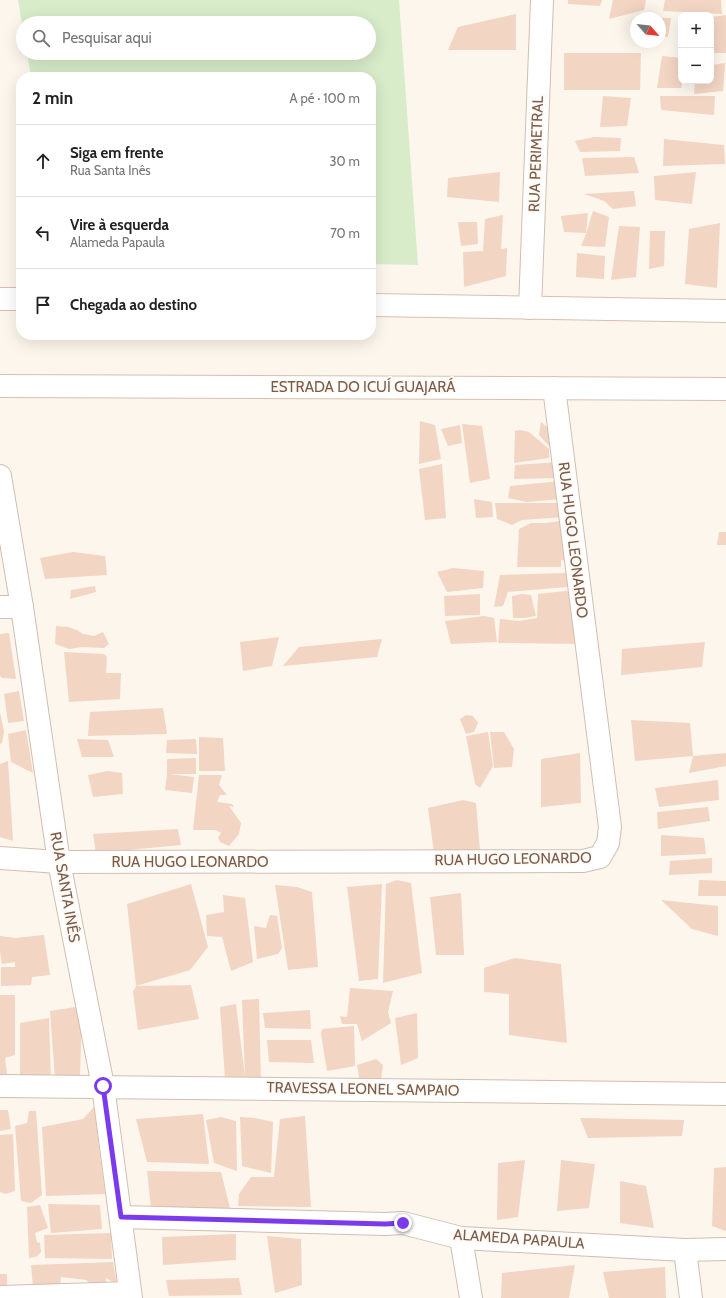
<!DOCTYPE html>
<html lang="pt">
<head>
<meta charset="utf-8">
<style>
	:root { --surface:#fff; --page:#f2f2f2; --text:#222; --muted:#767676; --line:#e0e0e0 }
	body { margin:0; font-family:Cabin,sans-serif; background:var(--page); color:var(--text) }
	.controls { position:absolute; right:12px; top:12px; display:grid; overflow:hidden; border-radius:8px; box-shadow:0 4px 16px #0002 }
	.controls button { width:36px; height:36px; display:grid; place-items:center; padding:0; border:0; border-bottom:1px solid var(--line); background:var(--surface); color:var(--text); font:20px sans-serif }
	.compass { position:absolute; left:630px; top:12px; width:36px; height:36px; border-radius:50%; background:var(--surface); box-shadow:0 4px 16px #0002; rotate:117deg }
	.stop { position:absolute; width:12px; height:12px; margin:-9px; border:3px solid #7c3aed; border-radius:50%; background:#fff }
	.stop.end { background:#7c3aed; border-color:#fff; box-shadow:0 1px 4px #0008 }
	.list { margin:0; padding:0; list-style:none }
	h2 { display:flex; justify-content:space-between; align-items:center; height:52px; margin:0; padding:0 16px; font-size:17px }
	h2 small { font-size:13px; font-weight:400; color:var(--muted) }
	.list li { display:grid; grid-template-columns:26px 1fr auto; gap:12px; align-items:center; box-sizing:border-box; height:72px; padding:0 16px; border-top:1px solid var(--line) }
	.list b { display:block; font-size:15px; white-space:nowrap }
	.list p { margin:0; font-size:13px; white-space:nowrap; color:var(--muted) }
	.list em { font-size:13px; font-style:normal; color:var(--muted) }
	.icon { flex:none; width:22px; height:22px; fill:none; stroke:currentColor; stroke-width:2; stroke-linecap:round; stroke-linejoin:round }
	.map { position:relative; flex:none; width:726px; height:1298px; overflow:hidden }
	.search { position:absolute; background:var(--surface); box-shadow:0 4px 16px #0002; left:16px; top:16px; width:360px; height:44px; display:flex; align-items:center; gap:10px; box-sizing:border-box; padding:0 14px; border-radius:22px; color:var(--muted); font-size:15px }
	.panel { position:absolute; background:var(--surface); box-shadow:0 4px 16px #0002; left:16px; top:72px; width:360px; height:268px; border-radius:16px }
	.map>svg:first-child { display:block }
	.green { fill:#d8ecc9 }
	.building { fill:#f3d5c3 }
	.lines { fill:none; stroke-linecap:round; stroke-linejoin:round }
	.minor-casing { stroke:#d1beb0; stroke-width:24 }
	.secondary-casing { stroke:#d6c0b0; stroke-width:24 }
	.minor { stroke:#fff; stroke-width:22 }
	.secondary { stroke:#fff; stroke-width:22 }
	.route { stroke:#7c3aed; stroke-width:5 }
	.labels { text-anchor:middle; stroke-width:3.5; stroke-linejoin:round; paint-order:stroke }
	.street-label { font-size:15px; fill:#7a5c4d; stroke:#fffaf3 }
</style>
</head>
<body>
<div class="map">
<svg width="726" height="1298" viewBox="0 0 726 1298">
	<rect width="100%" height="100%" fill="#fdf6ec"/>
	<polygon class="green" points="18,0 399,0 418,265 371,264 371,77 31,77 27,53 369,53 369,23 23,23 23,31"/>
	<g class="building">
		<polygon points="568,0 602,0 600,6 568,4"/>
		<polygon points="613,0 646,0 644,10 609,19"/>
		<polygon points="665,0 721,0 722,14 663,11"/>
		<polygon points="516,14 516,50 448,50 458,27"/>
		<polygon points="726,15 726,53 711,53 711,17"/>
		<polygon points="660,18 671,18 668,37 660,36"/>
		<polygon points="564,53 641,53 640,90 564,90"/>
		<polygon points="662,56 681,58 681,81 683,81 681,88 657,88"/>
		<polygon points="725,63 723,91 694,94 695,81 711,81 711,65"/>
		<polygon points="603,96 631,98 627,126 600,127"/>
		<polygon points="660,96 715,96 714,115 661,110"/>
		<polygon points="594,137 621,138 620,151 580,152 575,141"/>
		<polygon points="664,139 724,145 725,164 663,166"/>
		<polygon points="634,157 639,173 585,176 582,158"/>
		<polygon points="500,172 499,202 447,197 448,178"/>
		<polygon points="696,172 692,204 655,200 654,176"/>
		<polygon points="634,191 636,206 613,209 604,201 584,194"/>
		<polygon points="593,211 609,217 605,247 581,246 586,234"/>
		<polygon points="588,213 586,233 564,232 561,216"/>
		<polygon points="503,215 501,249 507,248 506,276 464,287 463,252 483,251 485,219"/>
		<polygon points="458,222 477,222 478,244 461,246"/>
		<polygon points="720,223 717,288 685,284 689,229"/>
		<polygon points="619,226 640,227 636,277 611,280"/>
		<polygon points="650,231 665,231 664,266 649,269"/>
		<polygon points="577,253 605,256 604,279 576,277"/>
		<polygon points="420,421 435,425 441,459 419,464"/>
		<polygon points="541,422 555,434 557,455 539,435"/>
		<polygon points="462,424 482,426 490,479 470,483"/>
		<polygon points="460,425 462,443 448,446 441,429"/>
		<polygon points="520,430 529,432 549,449 549,458 514,463 515,431"/>
		<polygon points="558,462 560,478 514,479 515,465"/>
		<polygon points="442,464 446,518 425,520 419,469"/>
		<polygon points="561,481 563,499 527,502 508,498 510,486"/>
		<polygon points="474,499 492,502 493,517 476,518"/>
		<polygon points="495,503 564,503 566,517 522,520 512,525 497,519"/>
		<polygon points="566,520 569,561 561,560 561,567 517,567 519,529 531,523 546,523"/>
		<polygon points="719,532 726,532 726,545 717,545"/>
		<polygon points="73,552 105,556 107,575 45,579 40,558"/>
		<polygon points="568,565 572,580 567,587 508,592 503,606 494,607 500,575 565,573"/>
		<polygon points="453,568 484,571 483,588 447,592 437,572"/>
		<polygon points="95,586 96,592 70,599 71,590"/>
		<polygon points="574,590 580,644 498,643 500,619 519,621 537,618 538,594"/>
		<polygon points="480,594 480,615 445,616 444,596"/>
		<polygon points="522,594 531,595 536,616 524,618 513,618 512,596"/>
		<polygon points="484,616 494,618 497,642 451,644 445,621"/>
		<polygon points="56,626 68,627 77,630 83,634 94,636 103,632 109,644 104,648 82,647 69,649 55,644"/>
		<polygon points="9,633 16,679 2,678 0,676 0,634"/>
		<polygon points="279,637 272,666 243,671 240,642"/>
		<polygon points="382,639 377,657 283,666 299,647"/>
		<polygon points="705,642 702,667 621,675 622,649"/>
		<polygon points="64,652 104,654 107,657 106,673 121,673 120,699 69,702"/>
		<polygon points="19,691 24,721 8,723 4,694"/>
		<polygon points="163,708 167,734 88,736 90,712"/>
		<polygon points="0,712 4,732 2,743 0,744"/>
		<polygon points="466,715 473,716 478,723 474,732 466,734 460,719"/>
		<polygon points="631,720 690,723 693,756 635,761"/>
		<polygon points="26,730 33,773 11,762 8,734"/>
		<polygon points="488,732 493,766 480,788 475,784 466,736"/>
		<polygon points="490,732 504,732 514,749 512,767 494,768"/>
		<polygon points="199,737 223,738 225,771 199,771"/>
		<polygon points="77,739 108,740 114,757 82,757"/>
		<polygon points="196,739 197,754 166,753 167,740"/>
		<polygon points="580,753 581,803 541,807 541,759"/>
		<polygon points="726,753 726,766 689,773 693,756"/>
		<polygon points="196,758 196,774 169,774 194,777 192,793 165,790 167,774 167,759"/>
		<polygon points="8,761 13,841 0,837 0,764"/>
		<polygon points="108,771 122,773 123,794 93,797 88,775"/>
		<polygon points="199,775 222,775 219,785 227,795 220,795 217,802 232,804 234,807 229,806 241,823 239,834 229,846 220,842 218,838 221,833 216,830 193,830"/>
		<polygon points="718,780 719,800 659,807 655,788"/>
		<polygon points="463,800 476,803 480,851 434,853 428,808"/>
		<polygon points="708,807 710,821 658,829 657,812"/>
		<polygon points="178,829 181,845 96,853 93,834"/>
		<polygon points="661,835 704,838 706,854 661,856"/>
		<polygon points="712,858 712,873 669,875 670,861"/>
		<polygon points="397,880 411,883 422,973 383,983 386,884"/>
		<polygon points="699,880 726,881 726,896 698,896"/>
		<polygon points="191,884 208,947 190,970 136,986 191,985 199,1019 138,1030 133,992 136,986 127,904"/>
		<polygon points="382,884 378,979 359,981 347,887"/>
		<polygon points="275,885 297,887 312,892 318,967 288,970"/>
		<polygon points="461,893 464,955 436,955 430,897"/>
		<polygon points="223,895 245,898 253,962 231,971 222,937 207,936 206,915 224,912"/>
		<polygon points="661,900 718,906 718,936 692,929"/>
		<polygon points="270,915 277,916 282,948 278,954 257,959 254,926 266,928"/>
		<polygon points="44,935 50,975 32,977 31,985 1,986 1,967 15,967 15,962 2,964 0,952 0,936 15,938"/>
		<polygon points="515,958 561,964 567,1043 509,1035 509,994 484,992 484,968"/>
		<polygon points="350,988 393,991 388,1012 391,1023 362,1041 357,1024 342,1024 340,1016 347,1017"/>
		<polygon points="0,995 15,995 15,1055 5,1058 7,1074 0,1074"/>
		<polygon points="259,999 261,1084 225,1079 220,1007 236,1004 245,1077 242,1000"/>
		<polygon points="82,1006 80,1077 55,1079 50,1011"/>
		<polygon points="310,1010 311,1029 265,1028 263,1013"/>
		<polygon points="417,1013 418,1058 401,1065 395,1018"/>
		<polygon points="49,1018 51,1081 20,1082 20,1023"/>
		<polygon points="354,1026 355,1066 327,1071 321,1034 322,1029"/>
		<polygon points="267,1040 311,1040 314,1063 269,1062"/>
		<polygon points="376,1059 383,1065 380,1087 360,1083 357,1065"/>
		<polygon points="94,1107 105,1194 46,1196 42,1127 83,1119"/>
		<polygon points="0,1110 8,1110 11,1129 0,1131"/>
		<polygon points="29,1111 36,1111 42,1195 31,1203 21,1201 15,1126 27,1123"/>
		<polygon points="203,1114 209,1164 147,1162 136,1119"/>
		<polygon points="305,1116 311,1207 238,1206 239,1194 251,1177 274,1177 280,1119"/>
		<polygon points="221,1117 236,1121 237,1171 214,1163 206,1120"/>
		<polygon points="240,1117 255,1118 273,1122 271,1173 242,1166"/>
		<polygon points="580,1118 684,1120 682,1136 588,1138"/>
		<polygon points="13,1134 15,1191 5,1194 0,1192 0,1135"/>
		<polygon points="525,1160 518,1217 497,1220 498,1163"/>
		<polygon points="561,1160 595,1164 589,1208 557,1211"/>
		<polygon points="726,1167 726,1231 712,1226 714,1168"/>
		<polygon points="147,1171 221,1172 230,1208 151,1208"/>
		<polygon points="620,1181 646,1186 654,1228 620,1223"/>
		<polygon points="48,1204 100,1205 102,1229 51,1233"/>
		<polygon points="40,1205 48,1228 35,1233 37,1242 40,1243 41,1252 36,1257 29,1258 27,1207"/>
		<polygon points="111,1233 112,1259 45,1258 44,1235"/>
		<polygon points="236,1234 236,1260 163,1265 162,1237"/>
		<polygon points="267,1236 301,1239 302,1285 275,1293"/>
		<polygon points="113,1262 117,1284 106,1278 106,1282 91,1284 86,1280 61,1277 60,1285 33,1287 31,1265"/>
		<polygon points="575,1265 569,1298 501,1298 502,1273"/>
		<polygon points="665,1267 666,1298 609,1298 603,1272"/>
		<polygon points="0,1274 7,1274 7,1290 0,1292"/>
		<polygon points="239,1278 242,1295 169,1296 166,1280"/>
	</g>
	<g class="lines">
		<g class="minor-casing">
			<g id="minor">
				<polyline points="530,308 542,0"/>
				<polyline points="0,476 22,607 59,862 103,1086 131,1298"/>
				<polyline points="0,607 22,607"/>
				<polyline points="0,858 59,862 583,861 600,857 608,843 610,827 554,388"/>
				<polyline points="0,1086 726,1094"/>
				<polyline points="121,1217 385,1224 403,1223 461,1238 685,1250 726,1249"/>
				<polyline points="461,1238 471,1298"/>
				<polyline points="685,1250 691,1298"/>
				<polyline points="0,1297 130,1293"/>
			</g>
		</g>
		<g class="secondary-casing">
			<g id="secondary">
				<polyline points="0,299 21,299"/>
				<polyline points="371,305 726,311"/>
				<polyline points="0,386 726,389"/>
			</g>
		</g>
		<use href="#minor" class="minor"/>
		<use href="#secondary" class="secondary"/>
	</g>
	<g class="lines">
		<polyline class="route" points="103,1086 121,1217 385,1224 403,1223"/>
	</g>
	<g class="labels">
		<g class="street-label">
			<text transform="translate(536 154) rotate(-88)" y="5">RUA PERIMETRAL</text>
			<text x="363" y="392">ESTRADA DO ICUÍ GUAJARÁ</text>
			<text transform="translate(573 540) rotate(83)" y="5">RUA HUGO LEONARDO</text>
			<text transform="translate(513 859) rotate(-1)" y="5">RUA HUGO LEONARDO</text>
			<text x="190" y="867">RUA HUGO LEONARDO</text>
			<text transform="translate(65 887) rotate(80)" y="5">RUA SANTA INÊS</text>
			<text transform="translate(363 1089) rotate(1)" y="5">TRAVESSA LEONEL SAMPAIO</text>
			<text transform="translate(519 1239) rotate(4)" y="5">ALAMEDA PAPAULA</text>
		</g>
	</g>
</svg>
<div class="controls">
<button>+</button>
<button>−</button>
</div>
<svg class="compass" viewBox="-18 -18 36 36"><path d="M0-13l5 13h-10z" fill="#e53935"/><path d="M0 13l5-13h-10z" fill="#767676"/></svg>
<div class="stop" style="left:103px;top:1086px"></div>
<div class="stop end" style="left:403px;top:1223px"></div>
<div class="search"><svg class="icon" aria-label="search" viewBox="0 0 24 24"><circle cx="10" cy="10" r="6"/><path d="M15 15l6 6"/></svg>Pesquisar aqui</div>
<section class="panel">
<h2>2 min<small>A pé · 100 m</small></h2>
<ul class="list">
<li><svg class="icon" aria-label="ahead" viewBox="0 0 24 24"><path d="M12 20V5M6 11l6-6 6 6"/></svg><div><b>Siga em frente</b><p>Rua Santa Inês</p></div><em>30 m</em></li>
<li><svg class="icon" aria-label="left" viewBox="0 0 24 24"><path d="M17 20v-9H6M10 6l-5 5 5 5"/></svg><div><b>Vire à esquerda</b><p>Alameda Papaula</p></div><em>70 m</em></li>
<li><svg class="icon" aria-label="arrive" viewBox="0 0 24 24"><path d="M6 21V4h12l-3 4 3 4H6"/></svg><div><b>Chegada ao destino</b></div></li>
</ul>
</section>
</div>
</body>
</html>
